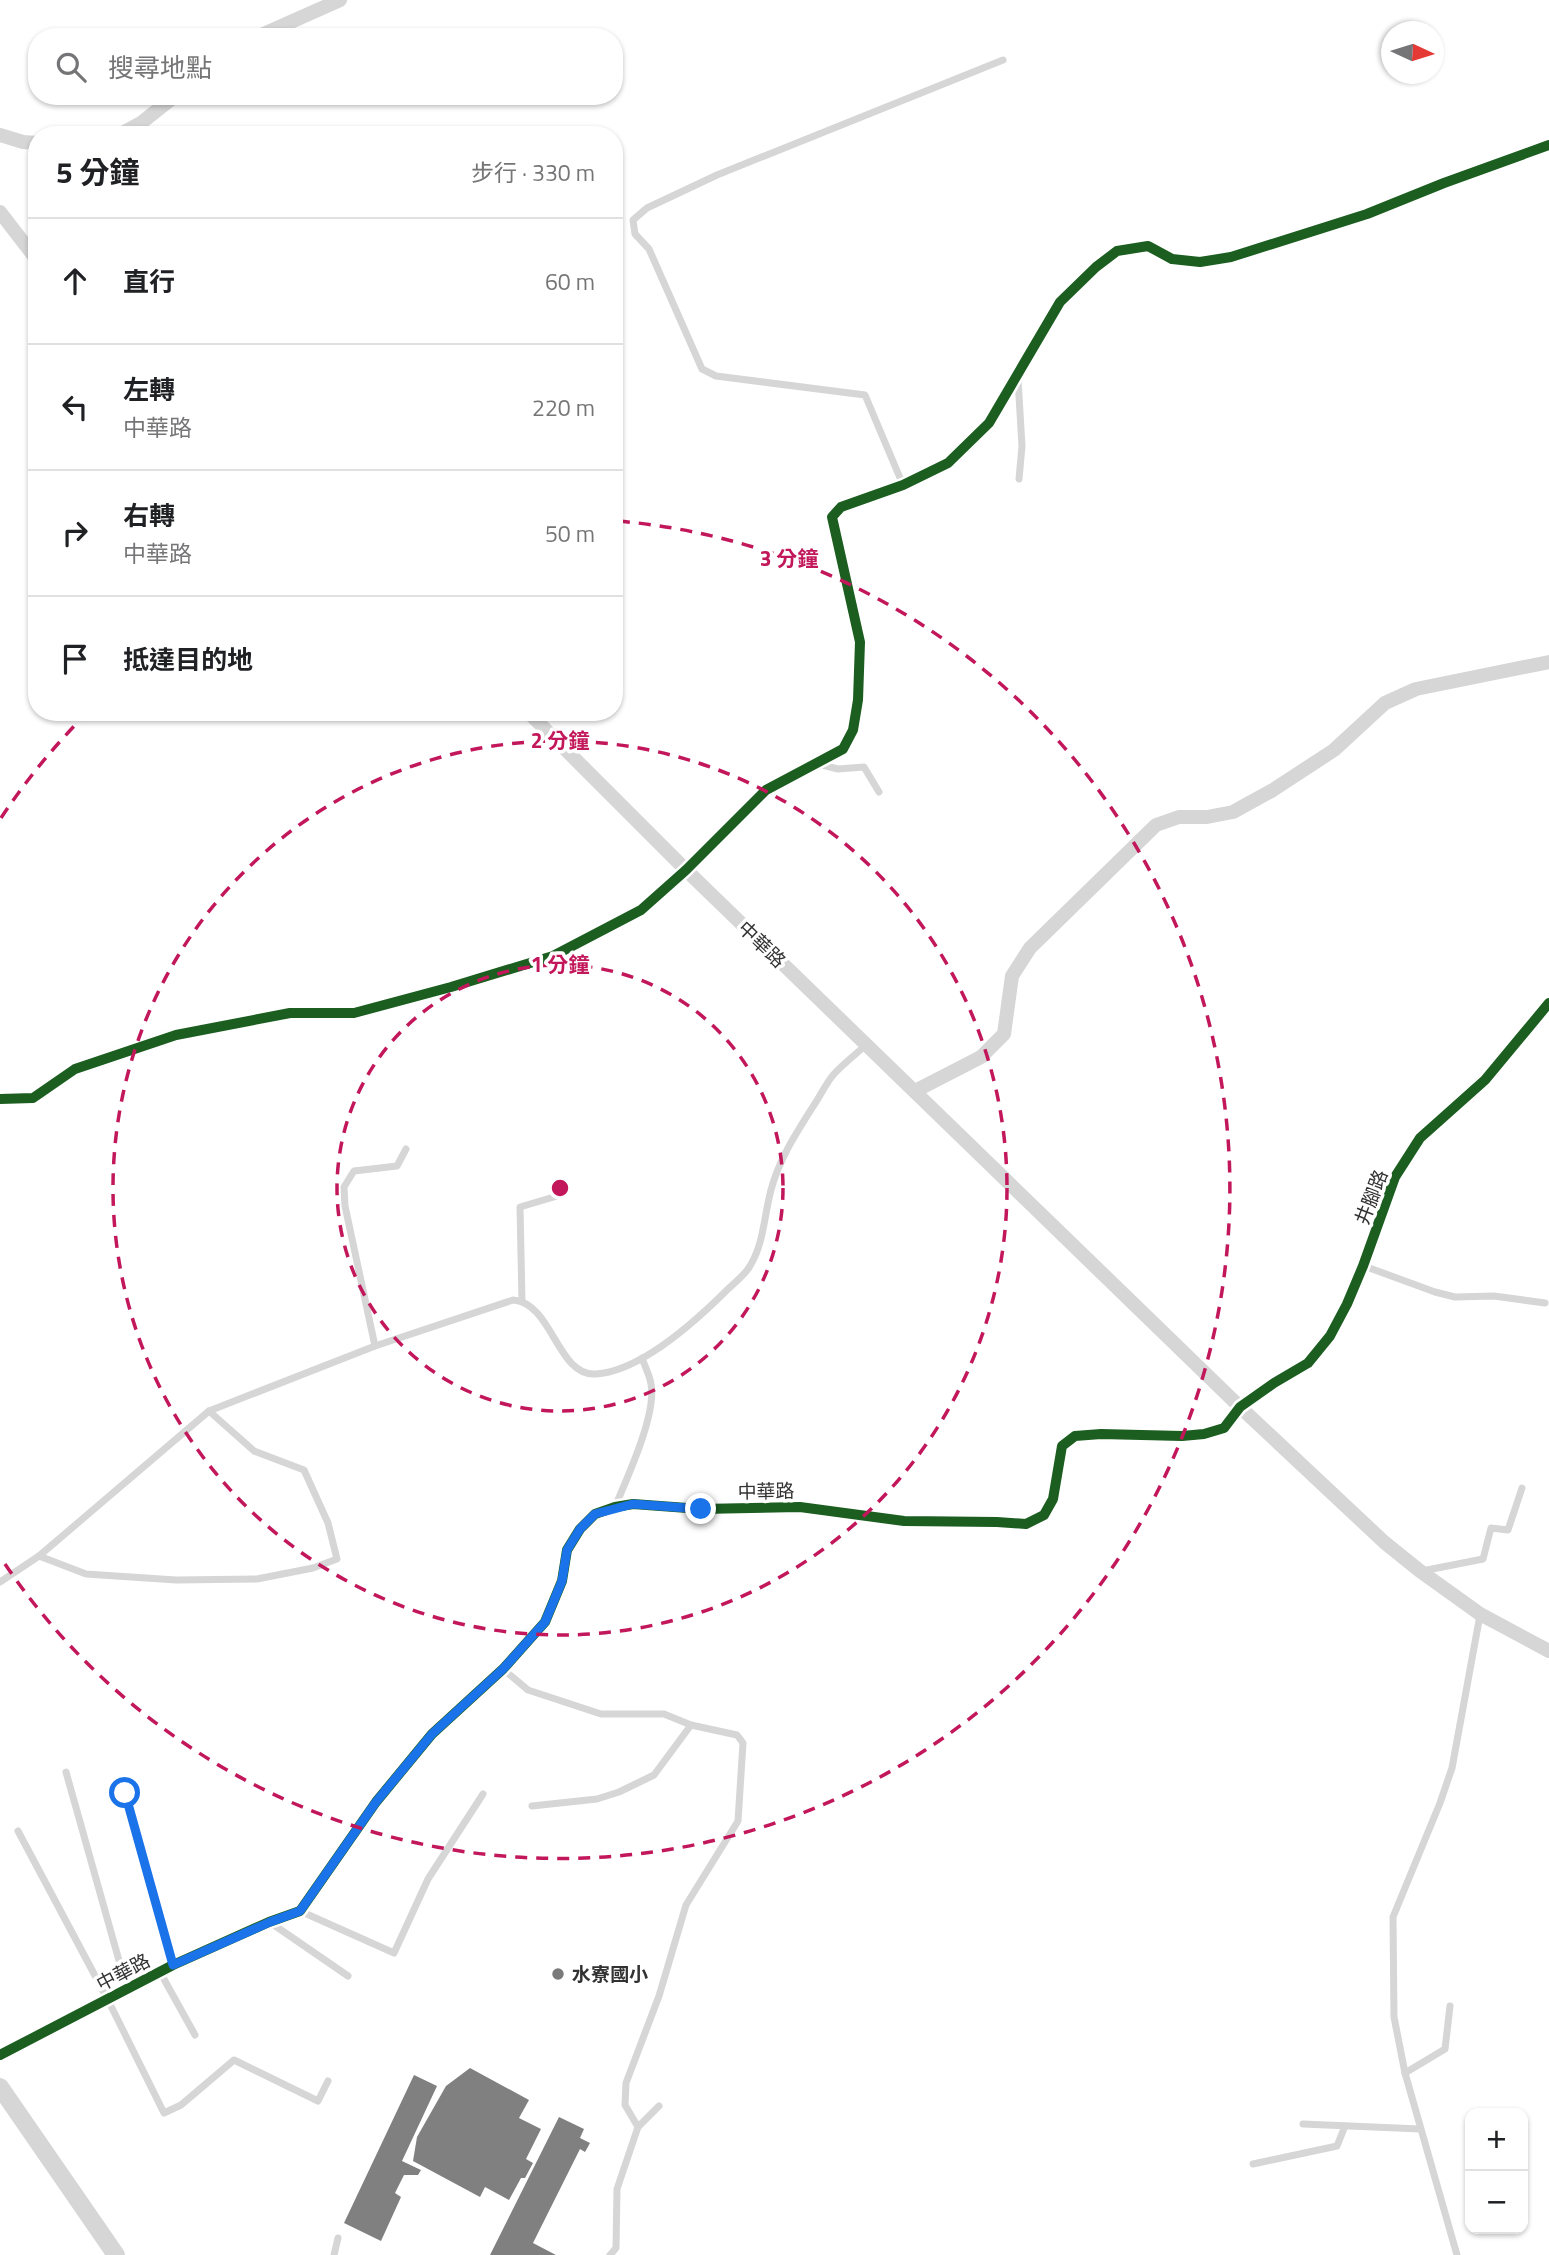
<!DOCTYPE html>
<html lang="zh-TW">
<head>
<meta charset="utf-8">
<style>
	:root { --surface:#fff; --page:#f2f2f2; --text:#202124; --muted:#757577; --line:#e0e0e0 }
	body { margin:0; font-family:"Titillium Web","Noto Sans TC",sans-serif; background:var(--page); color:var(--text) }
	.controls { position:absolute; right:21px; bottom:21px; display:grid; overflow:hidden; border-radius:14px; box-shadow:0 2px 5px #0004 }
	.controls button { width:63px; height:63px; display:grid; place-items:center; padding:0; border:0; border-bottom:2px solid var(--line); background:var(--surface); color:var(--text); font:35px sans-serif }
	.compass { position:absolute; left:1381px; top:21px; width:63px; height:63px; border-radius:50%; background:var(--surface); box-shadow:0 2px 5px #0004; rotate:94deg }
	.stop { position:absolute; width:21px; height:21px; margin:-16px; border:5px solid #1a73e8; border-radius:50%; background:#fff }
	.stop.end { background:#1a73e8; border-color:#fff; box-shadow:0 2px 7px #0008 }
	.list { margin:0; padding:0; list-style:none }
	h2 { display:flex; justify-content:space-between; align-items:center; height:91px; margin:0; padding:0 28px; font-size:30px }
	h2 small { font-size:23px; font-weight:400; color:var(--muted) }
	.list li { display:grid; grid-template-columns:46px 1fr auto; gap:21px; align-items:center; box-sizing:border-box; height:126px; padding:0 28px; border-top:2px solid var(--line) }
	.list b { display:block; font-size:26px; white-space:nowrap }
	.list p { margin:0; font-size:23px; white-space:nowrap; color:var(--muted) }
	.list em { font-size:23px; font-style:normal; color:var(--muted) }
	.icon { flex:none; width:38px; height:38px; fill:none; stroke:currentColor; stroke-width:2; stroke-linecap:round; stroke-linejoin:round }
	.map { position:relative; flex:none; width:1549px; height:2255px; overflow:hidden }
	.search { position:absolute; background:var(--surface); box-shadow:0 2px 5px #0004; left:28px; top:28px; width:595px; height:77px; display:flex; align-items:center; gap:18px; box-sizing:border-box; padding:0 24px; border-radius:28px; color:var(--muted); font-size:26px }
	.panel { position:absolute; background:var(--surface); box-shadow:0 2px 5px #0004; left:28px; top:126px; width:595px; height:595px; border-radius:28px }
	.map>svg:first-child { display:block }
	.building { fill:#808080 }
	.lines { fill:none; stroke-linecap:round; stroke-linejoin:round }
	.service { stroke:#d6d6d6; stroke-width:7 }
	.minor { stroke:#d6d6d6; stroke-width:14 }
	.tertiary { stroke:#d6d6d6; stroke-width:18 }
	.cycleway-casing { stroke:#fff; stroke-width:15 }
	.cycleway { stroke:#1b5e20; stroke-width:10 }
	.route { stroke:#1a73e8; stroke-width:9 }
	.ring { fill:none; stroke:#c2185b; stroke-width:3.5; stroke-dasharray:12 9 }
	.poi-dot { fill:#7a7a7a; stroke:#fff; stroke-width:2.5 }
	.labels { text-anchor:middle; stroke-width:7; stroke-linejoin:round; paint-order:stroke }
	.street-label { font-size:19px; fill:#323232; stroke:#fff }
	.poi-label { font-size:19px; font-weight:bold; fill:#323232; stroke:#fff; text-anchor:start }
	.centre { fill:#c2185b; stroke:#fff; stroke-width:3.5 }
	.ring-label { font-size:21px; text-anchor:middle; font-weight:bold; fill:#c2185b; stroke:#fff; stroke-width:7; stroke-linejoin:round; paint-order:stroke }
</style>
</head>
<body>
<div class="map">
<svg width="1549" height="2255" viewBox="0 0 1549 2255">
	<rect width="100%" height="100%" fill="#fff"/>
	<g class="building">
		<polygon points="470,2068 529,2100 519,2118 541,2129 526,2159 533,2163 525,2178 521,2178 509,2200 485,2187 480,2197 413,2161 417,2137 446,2086"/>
		<polygon points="414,2075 437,2086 402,2161 421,2170 418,2175 404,2175 395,2193 401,2197 381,2241 344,2223"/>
		<polygon points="559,2117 584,2129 580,2138 590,2143 585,2152 580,2149 533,2243 556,2255 490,2255"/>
	</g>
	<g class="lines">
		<g class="service">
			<polyline points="1018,379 1022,446 1019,479"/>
			<polyline points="903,485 865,395 716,376 702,369 649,249 635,234 633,220 647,208 717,175 1003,60"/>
			<polyline points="818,764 838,769 864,767 879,792"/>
			<polyline points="1364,1266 1435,1292 1455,1297 1494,1296 1545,1303"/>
			<polyline points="522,1301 520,1207 564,1194"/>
			<polyline points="375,1346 345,1206 344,1187 354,1171 397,1166 406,1149"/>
			<path d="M615,1507C627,1478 657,1414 651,1384C650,1376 645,1367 642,1358"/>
			<polyline points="39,1556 86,1574 176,1580 257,1579 313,1568 337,1559 328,1523 304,1470 254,1451 209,1411"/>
			<polyline points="1422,1571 1483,1559 1491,1528 1508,1530 1522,1488"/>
			<path d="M0,1582L39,1556L209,1411L375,1346L513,1300C553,1303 557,1377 596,1374C641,1371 697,1320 728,1289C735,1282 745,1275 750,1266C764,1243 764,1216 771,1190C779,1159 797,1132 814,1105C821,1095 826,1083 834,1074C844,1063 856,1054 866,1045"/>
			<polyline points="503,1669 528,1690 601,1714 664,1714 691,1725"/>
			<polyline points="66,1772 127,1989"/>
			<polyline points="125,1793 173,1965"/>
			<polyline points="532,1806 597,1799 619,1792 654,1775 691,1725 737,1735 743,1743 738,1821 686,1905 659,1996 626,2083 625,2105 638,2127 659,2106"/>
			<polyline points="18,1831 108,2000 164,2113 181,2105 234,2060 318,2101 328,2081"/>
			<polyline points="300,1911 394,1953 428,1879 483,1794"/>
			<polyline points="271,1923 348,1976"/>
			<polyline points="160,1972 195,2035"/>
			<polyline points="1405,2073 1445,2049 1450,2006"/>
			<polyline points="1303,2124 1420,2129"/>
			<polyline points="1253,2164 1337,2146 1345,2126"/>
			<polyline points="334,2255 338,2238"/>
			<polyline points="610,2255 616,2248 617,2189 638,2127"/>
			<polyline points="1457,2255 1405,2073 1394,2017 1393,1917 1440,1803 1452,1768 1480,1615"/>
		</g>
		<g class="minor">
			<polyline points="257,37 340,0"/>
			<polyline points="0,135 23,142 37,143"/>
			<polyline points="119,135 141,123 175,96"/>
			<polyline points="0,212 37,260"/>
			<polyline points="528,712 686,870 1240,1407 1384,1542 1420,1571 1480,1614 1549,1651"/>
			<polyline points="915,1091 981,1057 1004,1034 1012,976 1030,948 1156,825 1179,817 1207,817 1233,812 1273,790 1334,750 1385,703 1416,689 1549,662"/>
			<polyline points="0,1099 33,1098 75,1069 176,1035 290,1013 354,1013 451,987 553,956 641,910 686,870 766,790 843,749 853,730 858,700 860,642 832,517 841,507 903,485 948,463 989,423 1060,302 1096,267 1117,251 1148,246 1172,259 1200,262 1231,257 1367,214 1444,183 1549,145"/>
			<polyline points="0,2055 173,1965 269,1922 300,1911 376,1802 432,1734 503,1669 545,1622 562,1581 567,1550 580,1529 595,1514 615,1507 633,1504 701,1509 800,1507 904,1521 997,1522 1026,1524 1044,1515 1053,1499 1062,1446 1075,1436 1101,1434 1182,1436 1204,1434 1224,1428 1240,1407 1274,1383 1308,1363 1330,1336 1347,1304 1363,1266 1395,1177 1420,1138 1485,1080 1549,1003"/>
		</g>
		<polyline class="tertiary" points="0,2087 116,2255"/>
		<g class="cycleway-casing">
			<g id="cycleway">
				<polyline points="0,1099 33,1098 75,1069 176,1035 290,1013 354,1013 451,987 553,956 641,910 686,870 766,790 843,749 853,730 858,700 860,642 832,517 841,507 903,485 948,463 989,423 1060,302 1096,267 1117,251 1148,246 1172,259 1200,262 1231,257 1367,214 1444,183 1549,145"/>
				<polyline points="0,2055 173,1965 269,1922 300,1911 376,1802 432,1734 503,1669 545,1622 562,1581 567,1550 580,1529 595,1514 615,1507 633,1504 701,1509 800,1507 904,1521 997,1522 1026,1524 1044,1515 1053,1499 1062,1446 1075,1436 1101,1434 1182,1436 1204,1434 1224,1428 1240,1407 1274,1383 1308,1363 1330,1336 1347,1304 1363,1266 1395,1177 1420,1138 1485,1080 1549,1003"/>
			</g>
		</g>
		<use href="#cycleway" class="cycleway"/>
	</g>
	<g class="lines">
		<polyline class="route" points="125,1793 173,1965 270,1922 300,1911 376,1802 432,1734 503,1669 545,1622 562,1581 567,1550 580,1529 595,1514 633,1504 701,1509"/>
	</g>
	<g class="ring">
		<circle cx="560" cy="1188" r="223"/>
		<circle cx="560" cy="1188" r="447"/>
		<path d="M1 818A670 670 0 0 1 86 714M618 521A670 670 0 1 1 1 1558"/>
	</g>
	<circle class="poi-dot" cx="558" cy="1974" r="7"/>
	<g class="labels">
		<g class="street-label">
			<text transform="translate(762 944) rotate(44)" y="7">中華路</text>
			<text transform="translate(1371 1197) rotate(-69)" y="7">井腳路</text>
			<text transform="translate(766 1491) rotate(-1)" y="7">中華路</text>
			<text transform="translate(123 1972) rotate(-28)" y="7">中華路</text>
		</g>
		<g class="poi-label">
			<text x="572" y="1981">水寮國小</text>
		</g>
	</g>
	<circle cx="560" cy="1188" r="10" class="centre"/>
	<g class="ring-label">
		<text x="789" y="566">3 分鐘</text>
		<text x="560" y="748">2 分鐘</text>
		<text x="560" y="972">1 分鐘</text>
	</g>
</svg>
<div class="controls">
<button>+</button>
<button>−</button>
</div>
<svg class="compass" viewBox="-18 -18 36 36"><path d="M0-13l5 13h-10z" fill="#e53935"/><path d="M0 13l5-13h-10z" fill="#757577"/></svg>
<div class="stop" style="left:125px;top:1793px"></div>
<div class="stop end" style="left:701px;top:1509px"></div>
<div class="search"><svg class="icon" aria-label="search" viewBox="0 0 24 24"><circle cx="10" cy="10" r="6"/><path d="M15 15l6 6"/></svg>搜尋地點</div>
<section class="panel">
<h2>5 分鐘<small>步行 · 330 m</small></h2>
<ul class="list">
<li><svg class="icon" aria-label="ahead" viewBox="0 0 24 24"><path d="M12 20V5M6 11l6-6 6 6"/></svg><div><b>直行</b></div><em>60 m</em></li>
<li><svg class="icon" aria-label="left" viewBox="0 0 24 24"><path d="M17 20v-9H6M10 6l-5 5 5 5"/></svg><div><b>左轉</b><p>中華路</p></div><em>220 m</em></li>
<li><svg class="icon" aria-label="right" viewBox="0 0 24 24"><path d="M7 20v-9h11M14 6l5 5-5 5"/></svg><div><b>右轉</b><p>中華路</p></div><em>50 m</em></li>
<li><svg class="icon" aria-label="arrive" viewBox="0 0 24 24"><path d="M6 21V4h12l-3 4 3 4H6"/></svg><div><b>抵達目的地</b></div></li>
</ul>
</section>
</div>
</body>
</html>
